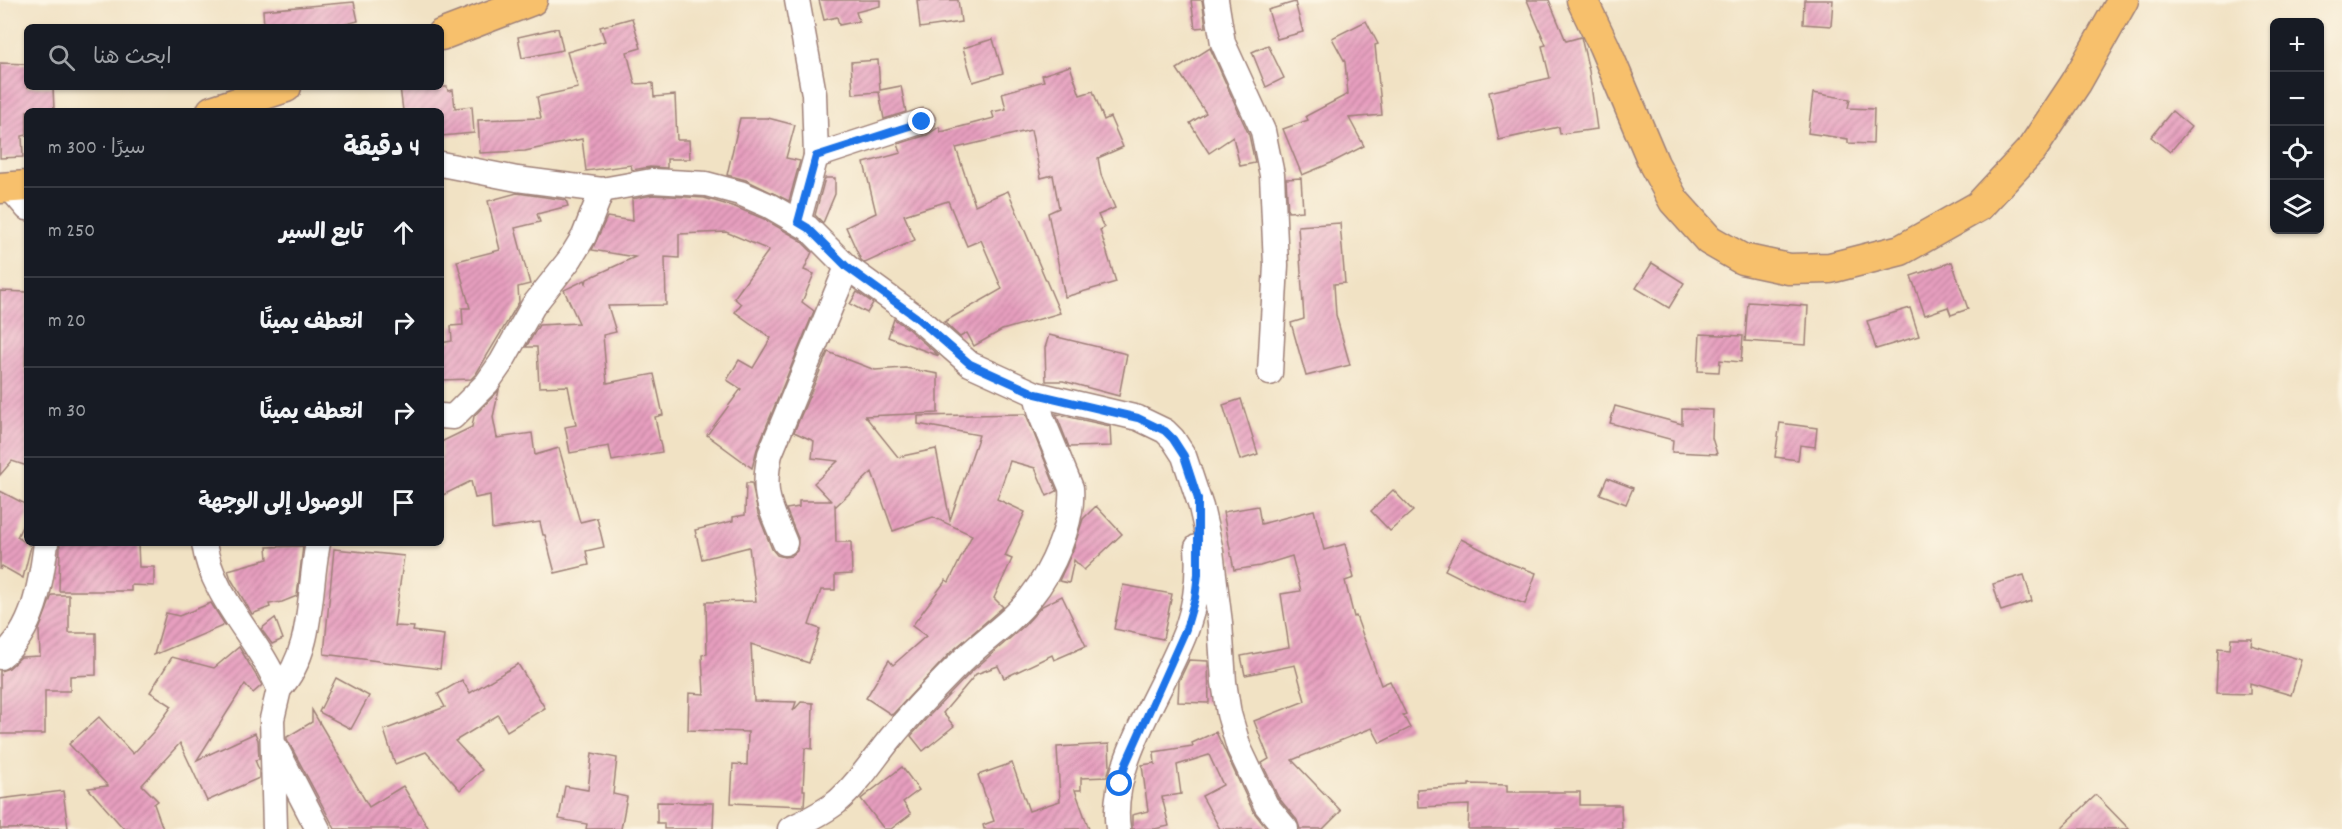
<!DOCTYPE html>
<html lang="ar">
<head>
<meta charset="utf-8">
<style>
	:root { --surface:#171b24; --page:#20242c; --text:#f1f3f6; --muted:#9ea1a6; --line:#363941 }
	body { margin:0; font-family:Dekko,"Playpen Sans Arabic",sans-serif; background:var(--page); color:var(--text); direction:rtl }
	.controls { position:absolute; right:18px; top:18px; display:grid; overflow:hidden; border-radius:9px; box-shadow:0 2px 4px #0004 }
	.controls button { width:54px; height:54px; display:grid; place-items:center; padding:0; border:0; border-bottom:2px solid var(--line); background:var(--surface); color:var(--text); font:30px sans-serif }
	.stop { position:absolute; width:18px; height:18px; margin:-14px; border:4px solid #1a73e8; border-radius:50%; background:#fff }
	.stop.end { background:#1a73e8; border-color:#fff; box-shadow:0 2px 6px #0008 }
	.list { margin:0; padding:0; list-style:none }
	h2 { display:flex; justify-content:space-between; align-items:center; height:78px; margin:0; padding:0 24px; font-size:26px }
	h2 small { font-size:20px; font-weight:400; color:var(--muted) }
	.list li { display:grid; grid-template-columns:39px 1fr auto; gap:18px; align-items:center; box-sizing:border-box; height:90px; padding:0 24px; border-top:2px solid var(--line) }
	.list b { display:block; font-size:22px; white-space:nowrap }
	.list em { font-size:20px; font-style:normal; color:var(--muted) }
	.icon { flex:none; width:33px; height:33px; fill:none; stroke:currentColor; stroke-width:2; stroke-linecap:round; stroke-linejoin:round }
	.map { position:relative; flex:none; width:2342px; height:829px; overflow:hidden; direction:ltr }
	.search { position:absolute; background:var(--surface); box-shadow:0 2px 4px #0004; left:24px; top:24px; width:420px; height:66px; display:flex; align-items:center; gap:15px; box-sizing:border-box; padding:0 21px; border-radius:9px; color:var(--muted); font-size:22px }
	.panel { position:absolute; background:var(--surface); box-shadow:0 2px 4px #0004; left:24px; top:108px; width:420px; height:438px; border-radius:9px; direction:rtl }
	.map>svg:first-child { display:block }
	.building { fill:url(#building-hatch) }
	.lines { fill:none; stroke-linecap:round; stroke-linejoin:round }
	.minor-casing { stroke:#9e8078; stroke-width:27 }
	.major-casing { stroke:#9e8078; stroke-width:33 }
	.minor { stroke:#fff; stroke-width:24 }
	.major { stroke:#f7c06c; stroke-width:30 }
	.route { stroke:#1a73e8; stroke-width:8 }
</style>
</head>
<body>
<div class="map">
<svg width="2342" height="829" viewBox="0 0 2342 829">
	<defs>
		<pattern id="building-hatch" width="6" height="6" patternUnits="userSpaceOnUse" patternTransform="scale(1.5)"><rect width="6" height="6" fill="#e79fbf"/><path d="M-1 1l2-2M0 6l6-6M5 7l2-2" fill="none" stroke="#bd819b"/></pattern>
	</defs>
	<rect width="100%" height="100%" fill="#fcf5e5"/>
	<filter id="ink" filterUnits="userSpaceOnUse"><feTurbulence type="fractalNoise" baseFrequency=".0167" numOctaves="2"/><feDisplacementMap in="SourceGraphic" scale="12" xChannelSelector="R" yChannelSelector="G"/><feConvolveMatrix kernelMatrix="1 2 1 2 8 2 1 2 1" color-interpolation-filters="sRGB"/></filter>
	<filter id="wash" filterUnits="userSpaceOnUse"><feTurbulence type="fractalNoise" baseFrequency=".008" numOctaves="4" result="noise"/><feDisplacementMap in="SourceGraphic" scale="24" xChannelSelector="R" yChannelSelector="G"/><feGaussianBlur stdDeviation="1.35" result="paint"/><feColorMatrix in="noise" values="0 0 0 0 0 0 0 0 0 0 0 0 0 0 0 0 0 1.4 0 .05"/><feComposite in="paint" operator="in"/></filter>
	<g filter="url(#wash)">
		<rect width="100%" height="100%" fill="#f1e2c4"/>
		<g id="blocks">
			<g class="building">
				<polygon points="819,0 880,0 880,6 856,12 859,21 839,25 837,17 824,20"/>
				<polygon points="917,0 958,0 961,22 920,28"/>
				<polygon points="1191,0 1202,0 1206,27 1195,28"/>
				<polygon points="1527,0 1549,0 1566,41 1581,37 1589,71 1597,129 1560,134 1559,127 1499,140 1489,92 1550,78 1542,46 1546,45"/>
				<polygon points="1804,0 1833,0 1831,26 1803,24"/>
				<polygon points="354,2 358,21 335,27 264,27 263,10"/>
				<polygon points="1295,2 1303,32 1277,39 1268,10"/>
				<polygon points="632,18 641,48 627,52 635,84 653,83 654,97 675,95 677,140 689,140 690,159 667,159 667,168 650,167 632,170 631,165 586,171 582,139 525,151 480,153 478,120 541,118 537,97 578,88 567,52 605,41 600,27"/>
				<polygon points="1366,21 1378,44 1375,45 1382,115 1349,118 1364,146 1331,163 1302,175 1283,129 1308,120 1306,116 1348,94 1345,62 1332,38"/>
				<polygon points="558,28 563,50 522,58 518,37"/>
				<polygon points="993,39 1003,73 973,82 963,48"/>
				<polygon points="1268,45 1284,78 1266,87 1252,52"/>
				<polygon points="1210,48 1249,135 1255,163 1240,166 1233,137 1209,153 1190,123 1206,113 1177,69"/>
				<polygon points="878,60 880,90 901,86 906,112 884,119 879,92 853,94 851,62"/>
				<polygon points="0,63 27,64 27,87 53,87 54,111 27,111 27,135 22,136 23,157 0,158"/>
				<polygon points="1070,66 1080,95 1093,91 1104,120 1110,117 1123,147 1098,158 1101,175 1115,208 1098,215 1104,228 1100,230 1116,282 1065,297 1048,213 1059,208 1053,175 1041,178 1031,130 956,148 975,205 1008,191 1060,313 1002,330 974,346 967,333 960,337 944,322 1002,289 981,240 967,246 948,201 904,215 915,240 865,263 861,260 846,227 876,213 864,163 901,153 898,144 927,135 939,127 941,132 994,118 992,112 1006,109 1002,93 1044,81 1042,75"/>
				<polygon points="400,87 447,87 448,91 453,90 455,108 472,106 474,133 441,136 441,111 403,111"/>
				<polygon points="1813,93 1850,99 1848,108 1874,109 1873,144 1848,143 1848,139 1808,133"/>
				<polygon points="2172,111 2191,127 2170,152 2151,137"/>
				<polygon points="740,118 768,118 795,125 786,158 800,161 789,201 746,180 727,175"/>
				<polygon points="825,178 835,178 835,194 823,223 815,215"/>
				<polygon points="1301,178 1303,211 1288,212 1286,179"/>
				<polygon points="517,193 566,200 568,206 537,214 540,222 515,228 530,284 518,287 519,302 476,374 471,379 441,380 441,343 452,341 451,326 463,325 462,308 470,308 457,261 500,250 488,201"/>
				<polygon points="653,195 704,198 735,207 764,219 799,239 812,252 804,270 814,274 802,302 814,311 757,449 752,468 707,435 741,389 727,380 739,360 753,368 771,338 735,312 741,304 734,298 769,250 726,232 679,234 679,258 665,257 666,305 608,306 616,332 603,335 607,383 654,374 663,415 655,417 662,452 612,461 609,446 570,453 565,427 576,425 568,386 539,387 537,347 526,347 539,325 579,323 564,290 585,280 586,283 587,279 635,257 592,250 607,217 633,221 632,199"/>
				<polygon points="1340,223 1345,283 1334,284 1336,315 1350,365 1306,376 1291,323 1304,319 1298,226"/>
				<polygon points="1952,262 1968,309 1951,315 1948,307 1925,315 1911,276"/>
				<polygon points="1652,263 1684,283 1669,308 1636,288"/>
				<polygon points="0,291 27,292 25,372 27,372 27,466 12,461 0,475"/>
				<polygon points="857,292 873,303 867,313 850,304"/>
				<polygon points="1748,302 1808,306 1806,345 1745,341"/>
				<polygon points="1910,308 1919,336 1876,349 1867,321"/>
				<polygon points="894,319 907,328 939,356 888,337"/>
				<polygon points="1700,334 1743,336 1741,362 1720,360 1719,372 1698,371"/>
				<polygon points="1049,335 1127,354 1119,396 1063,381 1046,381 1045,348"/>
				<polygon points="828,352 875,370 905,368 938,374 938,413 865,416 898,457 936,449 950,520 979,435 918,424 918,416 1026,414 1057,491 1047,496 1035,468 1010,461 997,499 1025,512 1005,556 1012,559 994,598 1003,607 951,652 892,715 866,698 889,660 893,665 926,636 912,626 946,580 949,582 972,535 933,517 893,531 872,472 836,506 835,505 836,542 851,542 852,574 835,575 835,590 821,590 809,625 820,629 809,663 751,644 754,701 796,702 793,711 801,702 813,703 812,749 805,748 803,790 805,790 804,806 731,803 733,764 747,765 748,732 688,730 689,693 704,694 702,655 707,654 706,602 756,601 749,547 702,559 695,530 733,521 733,517 745,515 746,483 752,483 758,514 772,549 777,555 784,557 791,556 797,551 798,538 786,509 799,507 799,501 831,501 814,483 838,461 812,458 814,441 794,432"/>
				<polygon points="499,390 493,417 497,438 532,433 535,455 559,448 580,522 597,518 604,547 586,551 589,565 555,573 545,535 543,535 540,522 492,529 490,495 475,498 471,481 441,496 441,442 472,427 474,416"/>
				<polygon points="1241,399 1258,454 1240,460 1223,405"/>
				<polygon points="1615,406 1682,424 1682,409 1713,410 1712,438 1717,454 1672,452 1673,440 1610,423"/>
				<polygon points="1056,414 1110,426 1111,446 1069,447"/>
				<polygon points="1780,423 1817,428 1815,447 1800,445 1798,460 1775,457"/>
				<polygon points="1607,478 1633,488 1626,504 1600,494"/>
				<polygon points="1393,490 1413,511 1390,531 1371,511"/>
				<polygon points="0,491 27,505 27,516 17,537 31,546 23,578 2,566 0,570"/>
				<polygon points="1096,506 1122,534 1084,570 1074,560 1069,583 1059,581 1073,550 1083,519"/>
				<polygon points="1258,506 1261,524 1314,510 1324,550 1345,544 1354,578 1345,581 1354,617 1356,616 1381,685 1390,681 1406,714 1403,715 1410,728 1380,743 1372,728 1292,760 1341,811 1323,829 1300,829 1297,820 1278,797 1262,763 1269,759 1254,721 1305,701 1295,665 1245,675 1241,656 1289,647 1281,594 1301,591 1292,556 1260,566 1234,570 1223,512"/>
				<polygon points="1461,539 1506,562 1536,573 1525,604 1479,587 1445,570"/>
				<polygon points="60,543 138,543 139,567 154,567 154,586 131,585 131,591 59,591"/>
				<polygon points="303,546 297,596 282,602 269,604 270,607 252,614 231,579 228,570 268,559 267,547"/>
				<polygon points="334,549 404,556 394,626 414,627 413,631 444,635 440,669 324,654"/>
				<polygon points="2024,575 2032,601 2001,611 1993,584"/>
				<polygon points="1123,585 1172,594 1163,639 1114,629"/>
				<polygon points="52,595 69,595 69,633 96,633 96,675 70,676 70,691 45,691 45,734 0,734 0,671 9,668 21,657 40,656 39,630"/>
				<polygon points="1062,596 1086,646 1054,660 1052,655 1004,678 998,666 976,674 943,713 954,726 923,751 911,736 926,719 971,672 1024,626 1042,606"/>
				<polygon points="211,603 225,625 154,655 166,613 179,616"/>
				<polygon points="275,618 283,639 272,644 261,629"/>
				<polygon points="2231,638 2252,638 2251,645 2302,660 2291,695 2250,683 2250,694 2216,693 2218,648 2230,649"/>
				<polygon points="239,647 262,685 253,693 245,684 197,760 255,733 258,740 259,759 255,760 259,770 259,778 207,801 180,743 142,785 158,801 154,804 163,829 124,829 88,788 108,786 69,744 99,717 133,754 154,731 172,706 150,692 172,657 214,668"/>
				<polygon points="1189,660 1208,661 1209,703 1178,702 1179,681"/>
				<polygon points="518,664 545,708 507,731 498,715 455,741 482,770 460,790 426,752 395,764 384,730 445,707 438,694 462,680 470,693"/>
				<polygon points="336,678 369,696 351,729 319,712"/>
				<polygon points="312,710 369,807 403,786 429,829 335,829 287,739 287,737 312,722"/>
				<polygon points="1216,732 1253,811 1267,829 1220,829 1202,796 1223,785 1209,755 1177,765 1181,794 1162,797 1169,826 1155,829 1132,829 1132,815 1148,811 1142,765 1155,763 1155,765 1154,752 1193,746 1192,743"/>
				<polygon points="1109,744 1110,767 1107,777 1081,778 1081,790 1075,790 1089,829 984,829 983,825 994,821 978,775 1012,763 1029,811 1060,801 1057,747"/>
				<polygon points="592,753 617,758 613,794 627,797 621,829 586,829 587,824 559,819 565,786 588,790"/>
				<polygon points="902,767 919,790 903,802 911,814 891,829 884,829 861,799"/>
				<polygon points="1469,784 1507,785 1507,792 1580,792 1580,805 1621,805 1622,829 1468,829 1469,805 1418,807 1417,789 1469,786"/>
				<polygon points="63,791 68,828 0,829 0,799"/>
				<polygon points="2096,795 2129,829 2060,829"/>
				<polygon points="657,802 714,803 713,829 664,829 664,823 657,823"/>
			</g>
		</g>
	</g>
	<g filter="url(#ink)">
		<use href="#blocks" fill-opacity="0" stroke="#9e8078" stroke-width="1.5"/>
		<g class="lines">
			<g class="minor-casing">
				<g id="minor">
					<polyline points="797,0 814,94 816,156 798,222"/>
					<polyline points="1216,0 1223,43 1263,131 1272,175 1276,265 1270,373"/>
					<polyline points="816,156 923,121"/>
					<polyline points="441,164 517,179 602,190 652,181 706,184 740,193 770,206 808,228 847,267 916,317 970,364 1036,394 1138,418 1165,431 1173,439 1184,456 1201,507 1211,551 1220,623 1224,682 1229,714 1239,748 1266,805 1286,829"/>
					<polyline points="9,187 27,208"/>
					<polyline points="441,416 453,417 487,383 501,363 533,306 570,259 584,236 602,190"/>
					<path d="M204,543C212,599 259,638 279,689L272,719L275,829"/>
					<path d="M785,543C770,506 761,495 770,454L847,267"/>
					<path d="M0,657C34,632 41,583 46,543"/>
					<path d="M279,689C314,652 308,591 318,543"/>
					<polyline points="276,748 318,829"/>
					<path d="M790,829C806,821 823,813 837,802C858,784 873,760 890,739C912,712 936,687 961,662C983,640 1011,623 1031,597C1052,571 1074,522 1071,488L1042,418L1036,394"/>
					<path d="M1118,829C1108,763 1165,689 1187,628C1196,602 1199,574 1197,547"/>
				</g>
			</g>
			<g class="major-casing">
				<g id="major">
					<polyline points="1582,0 1604,46 1654,164 1674,201 1709,240 1742,259 1789,269 1830,268 1901,250 1979,206 2032,149 2076,83 2123,0"/>
					<polyline points="441,35 532,0"/>
					<polyline points="212,111 286,87"/>
					<polyline points="0,188 27,186"/>
				</g>
			</g>
			<use href="#minor" class="minor"/>
			<use href="#major" class="major"/>
		</g>
	</g>
	<g class="lines" filter="url(#ink)">
		<polyline class="route" points="922,122 816,156 798,222 808,228 847,267 916,317 970,364 1036,394 1138,418 1165,431 1173,439 1184,456 1198,499 1198,574 1195,598 1186,629 1126,763 1120,784"/>
	</g>
</svg>
<div class="controls">
<button>+</button>
<button>−</button>
<button><svg class="icon" aria-label="locate" viewBox="0 0 24 24"><circle cx="12" cy="12" r="6"/><path d="M12 2v4M12 18v4M2 12h4M18 12h4"/></svg></button>
<button><svg class="icon" aria-label="layers" viewBox="0 0 24 24"><path d="M12 4l9 5-9 5-9-5zM3 14l9 5 9-5"/></svg></button>
</div>
<div class="stop" style="left:1120px;top:784px"></div>
<div class="stop end" style="left:922px;top:122px"></div>
<div class="search"><svg class="icon" aria-label="search" viewBox="0 0 24 24"><circle cx="10" cy="10" r="6"/><path d="M15 15l6 6"/></svg>ابحث هنا</div>
<section class="panel">
<h2>4 دقيقة<small>سيرًا · 300 m</small></h2>
<ul class="list">
<li><svg class="icon" aria-label="ahead" viewBox="0 0 24 24"><path d="M12 20V5M6 11l6-6 6 6"/></svg><div><b>تابع السير</b></div><em>250 m</em></li>
<li><svg class="icon" aria-label="right" viewBox="0 0 24 24"><path d="M7 20v-9h11M14 6l5 5-5 5"/></svg><div><b>انعطف يمينًا</b></div><em>20 m</em></li>
<li><svg class="icon" aria-label="right" viewBox="0 0 24 24"><path d="M7 20v-9h11M14 6l5 5-5 5"/></svg><div><b>انعطف يمينًا</b></div><em>30 m</em></li>
<li><svg class="icon" aria-label="arrive" viewBox="0 0 24 24"><path d="M6 21V4h12l-3 4 3 4H6"/></svg><div><b>الوصول إلى الوجهة</b></div></li>
</ul>
</section>
</div>
</body>
</html>
